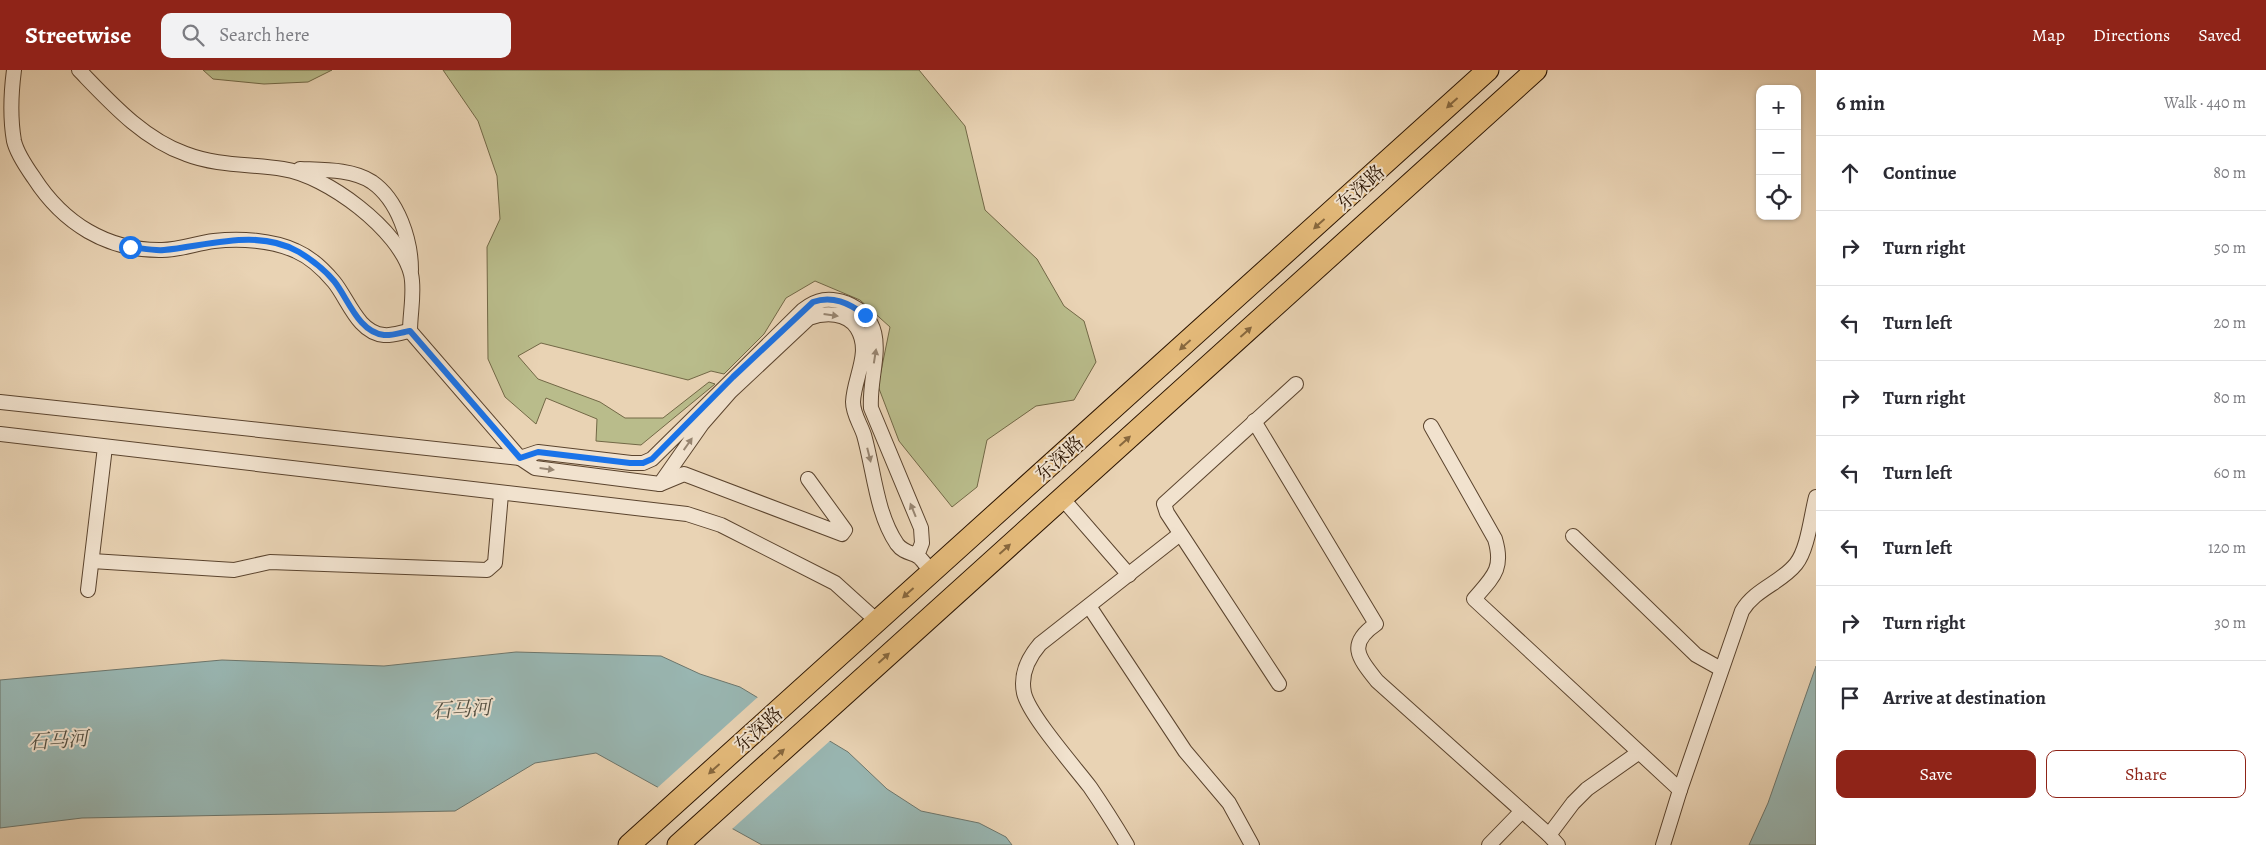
<!DOCTYPE html>
<html lang="en">
<head>
<meta charset="utf-8">
<style>
	:root { --surface:#fff; --page:#f2f2f3; --text:#2b2b33; --muted:#7c7c81; --line:#e1e1e2; --accent:#8f2418 }
	body { margin:0; font-family:Alegreya,"Noto Serif SC",serif; background:var(--page); color:var(--text) }
	.controls { position:absolute; right:15px; top:15px; display:grid; overflow:hidden; border-radius:10px; box-shadow:0 1px 4px #0004 }
	.controls button { width:45px; height:45px; display:grid; place-items:center; padding:0; border:0; border-bottom:1px solid var(--line); background:var(--surface); color:var(--text); font:25px sans-serif }
	.stop { position:absolute; width:15px; height:15px; margin:-11px; border:4px solid #1a73e8; border-radius:50%; background:#fff }
	.stop.end { background:#1a73e8; border-color:#fff; box-shadow:0 1px 5px #0008 }
	.list { margin:0; padding:0; list-style:none }
	h2 { display:flex; justify-content:space-between; align-items:center; height:65px; margin:0; padding:0 20px; font-size:21px }
	h2 small { font-size:16px; font-weight:400; color:var(--muted) }
	.list li { display:grid; grid-template-columns:32px 1fr auto; gap:15px; align-items:center; box-sizing:border-box; height:75px; padding:0 20px; border-top:1px solid var(--line) }
	.list b { display:block; font-size:19px; white-space:nowrap }
	.list em { font-size:16px; font-style:normal; color:var(--muted) }
	.actions { display:flex; gap:10px; padding:15px 20px }
	.actions a { flex:1; padding:11px 0; border:1px solid var(--accent); border-radius:10px; text-align:center; font-size:18px; color:var(--accent) }
	.actions .main { background:var(--accent); color:#fff }
	.icon { flex:none; width:28px; height:28px; fill:none; stroke:currentColor; stroke-width:2; stroke-linecap:round; stroke-linejoin:round }
	.map { position:relative; flex:none; width:1816px; height:775px; overflow:hidden }
	header { display:flex; align-items:center; gap:30px; box-sizing:border-box; height:70px; padding:0 25px; background:var(--accent); color:#fff }
	header strong { font-size:24px }
	nav { display:flex; gap:28px; margin-inline-start:auto; font-size:18px }
	.search { width:350px; height:45px; background:var(--page); display:flex; align-items:center; gap:12px; box-sizing:border-box; padding:0 18px; border-radius:10px; color:var(--muted); font-size:19px }
	main { display:flex }
	aside { flex:1; background:var(--surface) }
	.map>svg:first-child { display:block }
	.green { fill:#b9bc8b; stroke:#726846 }
	.water { fill:#99b7b3; stroke:#6d766c }
	.pier { fill:#e9d3b4 }
	.lines { fill:none; stroke-linecap:round; stroke-linejoin:round }
	.minor-casing { stroke:#5b442e; stroke-width:16 }
	.highway-casing { stroke:#2c1502; stroke-width:23 }
	.minor { stroke:#f1e2ce; stroke-width:14 }
	.highway { stroke:#e4ba7a; stroke-width:21 }
	.oneway { fill:#88683e }
	.oneway2 { fill:#988672 }
	.route { stroke:#1a73e8; stroke-width:6 }
	.labels { text-anchor:middle; stroke-width:4; stroke-linejoin:round; paint-order:stroke }
	.street-label { font-size:19px; fill:#2c1502; stroke:#f1e2ce }
	.water-label { font-size:20px; font-style:italic; fill:#524e40; stroke:#f1e2ce }
</style>
</head>
<body>
<header>
<strong>Streetwise</strong>
<div class="search"><svg class="icon" aria-label="search" viewBox="0 0 24 24"><circle cx="10" cy="10" r="6"/><path d="M15 15l6 6"/></svg>Search here</div>
<nav><a>Map</a><a>Directions</a><a>Saved</a></nav>
</header>
<main>
<div class="map">
<svg width="1816" height="775" viewBox="0 0 1816 775">
	<rect width="100%" height="100%" fill="#e9d3b4"/>
	<filter id="stains"><feTurbulence type="fractalNoise" baseFrequency=".004" numOctaves="4"/><feColorMatrix values="0 0 0 0 .2 0 0 0 0 .09 0 0 0 0 .02 0 0 0 .5 -.17"/></filter>
	<radialGradient id="worn" r=".72"><stop offset=".6" stop-color="#630" stop-opacity="0"/><stop offset="1" stop-color="#630" stop-opacity=".3"/></radialGradient>
	<g class="green">
		<polygon points="203,0 332,0 308,12 264,14 213,9"/>
		<polygon points="443,0 919,0 965,56 985,140 1037,189 1064,236 1084,251 1096,292 1074,330 1036,336 987,370 977,417 952,437 899,371 878,316 890,257 860,230 815,211 786,228 764,264 724,304 711,301 688,310 541,273 518,286 538,309 600,332 625,348 663,348 709,312 715,314 641,375 596,371 597,349 546,328 536,354 505,327 488,289 487,177 500,149 497,106 478,51"/>
	</g>
	<g class="water">
		<polygon points="516,582 661,586 700,604 740,617 848,682 887,719 921,741 979,753 1006,767 1012,775 762,775 596,683 535,693 455,741 82,748 0,758 0,610 222,590 384,596"/>
		<polygon points="1816,596 1816,775 1749,775 1768,733"/>
	</g>
	<polygon class="pier" points="759,626 832,669 731,760 656,719"/>
	<g class="lines">
		<g class="minor-casing">
			<g id="minor">
				<path d="M14,0C11,23 10,48 14,71C17,84 27,98 34,108C63,153 107,181 162,180C180,180 197,173 214,171C240,168 272,170 296,181C310,187 324,200 334,212C348,229 358,263 384,265C392,266 402,262 410,261"/>
				<path d="M79,0C110,32 143,69 186,84C217,96 251,94 283,99C326,105 400,160 411,204C415,221 410,243 410,261L520,388"/>
				<path d="M300,99C323,100 352,99 372,112C398,130 411,170 411,200"/>
				<polyline points="0,332 520,388"/>
				<path d="M1254,351L1376,554C1347,574 1358,587 1377,611L1549,765L1573,733L1587,719L1638,683"/>
				<path d="M1431,356L1495,469C1504,499 1493,507 1474,529L1680,720L1742,541C1755,519 1781,513 1796,494C1808,479 1811,446 1816,427"/>
				<polyline points="0,364 687,444 721,455 835,513 877,551"/>
				<polyline points="660,414 684,404 842,464 845,460 808,409"/>
				<polyline points="1062,428 1129,505"/>
				<polyline points="1573,466 1696,585 1721,599"/>
				<path d="M917,486L922,473L921,458L871,338C868,300 895,253 846,233C829,227 817,229 803,240L652,389L643,393H631L538,382L520,388L535,398L660,414L702,354L730,322L809,248C825,242 847,242 857,258C872,282 854,307 853,332C853,344 860,353 864,365C874,400 876,443 897,474C902,481 908,482 916,485C922,488 927,497 931,502"/>
				<polyline points="92,491 234,500 270,492 487,500 495,493 501,424"/>
				<polyline points="88,520 105,377"/>
				<polyline points="1089,536 1185,681 1229,733 1252,775"/>
				<polyline points="1279,614 1167,443 1164,434 1296,314"/>
				<polyline points="1549,765 1558,775"/>
				<path d="M1127,775C1115,755 1103,736 1090,717C1074,696 1029,645 1024,623C1020,604 1028,588 1040,574L1180,464"/>
				<polyline points="1489,775 1522,741"/>
				<polyline points="1663,775 1680,720"/>
			</g>
		</g>
		<g class="highway-casing">
			<g id="highway">
				<polyline points="629,775 1488,0"/>
				<polyline points="678,775 1536,0"/>
			</g>
		</g>
		<use href="#minor" class="minor"/>
		<use href="#highway" class="highway"/>
	</g>
	<defs><path id="oneway-solid" d="M-6-.8H1V-3.2L6.5 0L1 3.2V.8H-6Z" transform="scale(1.25)"/></defs>
	<g class="oneway">
		<use href="#oneway-solid" transform="translate(1452 33) rotate(138)"/>
		<use href="#oneway-solid" transform="translate(1319 154) rotate(138)"/>
		<use href="#oneway-solid" transform="translate(1246 262) rotate(-42)"/>
		<use href="#oneway-solid" transform="translate(1185 275) rotate(138)"/>
		<use href="#oneway-solid" transform="translate(1125 371) rotate(-42)"/>
		<use href="#oneway-solid" transform="translate(1005 479) rotate(-42)"/>
		<use href="#oneway-solid" transform="translate(908 523) rotate(138)"/>
		<use href="#oneway-solid" transform="translate(884 588) rotate(-42)"/>
		<use href="#oneway-solid" transform="translate(779 684) rotate(-42)"/>
		<use href="#oneway-solid" transform="translate(714 699) rotate(138)"/>
	</g>
	<g class="oneway2">
		<use href="#oneway-solid" transform="translate(831 245) rotate(8)"/>
		<use href="#oneway-solid" transform="translate(875 286) rotate(-81)"/>
		<use href="#oneway-solid" transform="translate(688 374) rotate(-55)"/>
		<use href="#oneway-solid" transform="translate(869 385) rotate(76)"/>
		<use href="#oneway-solid" transform="translate(547 399) rotate(7)"/>
		<use href="#oneway-solid" transform="translate(913 440) rotate(-112)"/>
	</g>
	<g class="lines">
		<path class="route" d="M130,177C141,178 153,181 164,180C207,176 258,158 299,182C312,190 324,199 334,211C348,228 358,262 384,265C392,266 402,262 410,261L520,388L538,382L630,393H643L652,389L733,307L813,232C832,225 849,233 865,245"/>
	</g>
	<g class="labels">
		<g class="street-label">
			<text transform="translate(1360 117) rotate(-42)" y="7">东深路</text>
			<text transform="translate(1059 388) rotate(-42)" y="7">东深路</text>
			<text transform="translate(758 659) rotate(-42)" y="7">东深路</text>
		</g>
		<g class="water-label">
			<text transform="translate(461 639) rotate(-4)" y="7">石马河</text>
			<text transform="translate(58 670) rotate(-4)" y="7">石马河</text>
		</g>
	</g>
	<rect width="100%" height="100%" filter="url(#stains)"/>
	<rect width="100%" height="100%" fill="url(#worn)"/>
</svg>
<div class="controls">
<button>+</button>
<button>−</button>
<button><svg class="icon" aria-label="locate" viewBox="0 0 24 24"><circle cx="12" cy="12" r="6"/><path d="M12 2v4M12 18v4M2 12h4M18 12h4"/></svg></button>
</div>
<div class="stop" style="left:130px;top:177px"></div>
<div class="stop end" style="left:865px;top:245px"></div>
</div>
<aside>
<h2>6 min<small>Walk · 440 m</small></h2>
<ul class="list">
<li><svg class="icon" aria-label="ahead" viewBox="0 0 24 24"><path d="M12 20V5M6 11l6-6 6 6"/></svg><div><b>Continue</b></div><em>80 m</em></li>
<li><svg class="icon" aria-label="right" viewBox="0 0 24 24"><path d="M7 20v-9h11M14 6l5 5-5 5"/></svg><div><b>Turn right</b></div><em>50 m</em></li>
<li><svg class="icon" aria-label="left" viewBox="0 0 24 24"><path d="M17 20v-9H6M10 6l-5 5 5 5"/></svg><div><b>Turn left</b></div><em>20 m</em></li>
<li><svg class="icon" aria-label="right" viewBox="0 0 24 24"><path d="M7 20v-9h11M14 6l5 5-5 5"/></svg><div><b>Turn right</b></div><em>80 m</em></li>
<li><svg class="icon" aria-label="left" viewBox="0 0 24 24"><path d="M17 20v-9H6M10 6l-5 5 5 5"/></svg><div><b>Turn left</b></div><em>60 m</em></li>
<li><svg class="icon" aria-label="left" viewBox="0 0 24 24"><path d="M17 20v-9H6M10 6l-5 5 5 5"/></svg><div><b>Turn left</b></div><em>120 m</em></li>
<li><svg class="icon" aria-label="right" viewBox="0 0 24 24"><path d="M7 20v-9h11M14 6l5 5-5 5"/></svg><div><b>Turn right</b></div><em>30 m</em></li>
<li><svg class="icon" aria-label="arrive" viewBox="0 0 24 24"><path d="M6 21V4h12l-3 4 3 4H6"/></svg><div><b>Arrive at destination</b></div></li>
</ul>
<div class="actions"><a class="main">Save</a><a>Share</a></div>
</aside>
</main>
</body>
</html>
